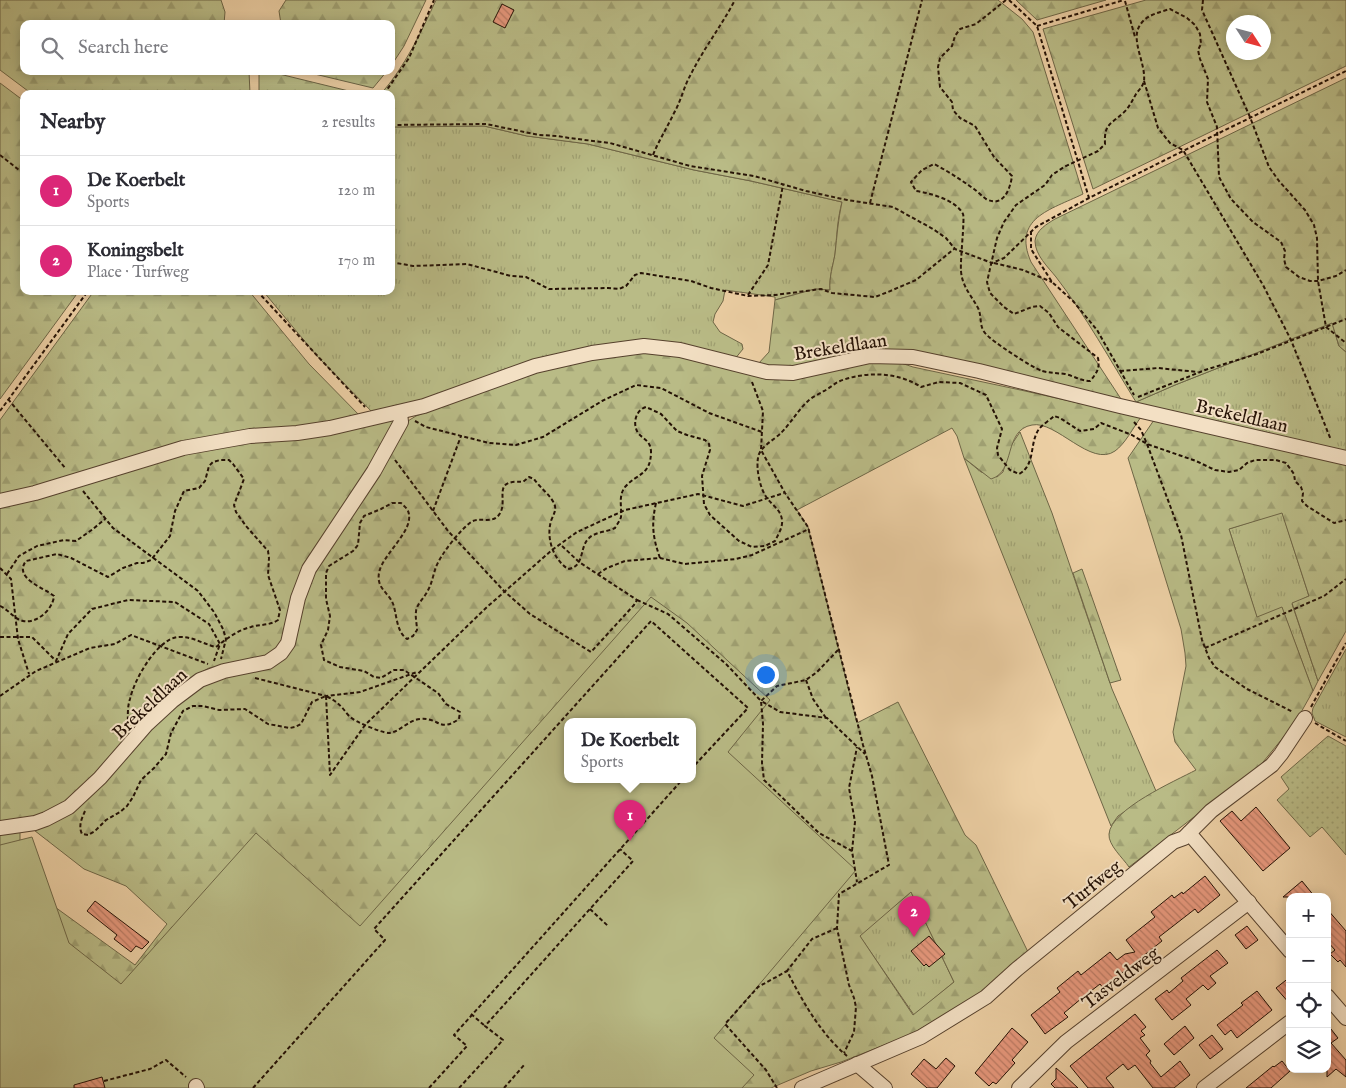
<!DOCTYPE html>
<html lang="en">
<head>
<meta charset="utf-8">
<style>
	:root { --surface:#fff; --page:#f7f7f7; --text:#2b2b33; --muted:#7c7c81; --line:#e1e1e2; --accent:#db2777 }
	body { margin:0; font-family:"IM FELL English",serif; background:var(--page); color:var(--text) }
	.controls { position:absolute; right:15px; bottom:15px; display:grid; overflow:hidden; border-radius:10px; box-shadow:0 2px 12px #0003 }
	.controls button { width:45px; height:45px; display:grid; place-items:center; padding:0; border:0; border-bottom:1px solid var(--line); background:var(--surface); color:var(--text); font:25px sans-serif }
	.compass { position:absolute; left:1226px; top:15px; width:45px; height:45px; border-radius:50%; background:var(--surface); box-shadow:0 2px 12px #0003; rotate:126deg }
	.you { position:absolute; left:765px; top:674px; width:18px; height:18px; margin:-12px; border:4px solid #fff; border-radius:50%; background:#1a73e8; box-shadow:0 0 0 8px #1a73e833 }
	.badge { display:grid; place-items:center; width:32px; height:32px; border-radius:50%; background:var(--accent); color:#fff; font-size:16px; font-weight:700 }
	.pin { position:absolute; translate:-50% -41px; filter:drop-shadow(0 1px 2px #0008) }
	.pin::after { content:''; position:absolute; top:26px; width:18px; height:15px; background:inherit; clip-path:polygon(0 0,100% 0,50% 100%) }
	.popup { position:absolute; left:564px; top:718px; width:132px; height:65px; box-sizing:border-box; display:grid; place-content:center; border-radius:10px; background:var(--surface); filter:drop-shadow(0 1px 4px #0005); font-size:16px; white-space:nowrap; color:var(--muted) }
	.popup b { font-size:19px; color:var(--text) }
	.popup::after { content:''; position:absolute; left:50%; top:100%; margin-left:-10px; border:10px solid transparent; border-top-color:var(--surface) }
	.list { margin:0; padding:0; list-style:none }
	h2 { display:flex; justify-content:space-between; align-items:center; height:65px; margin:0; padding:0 20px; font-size:21px }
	h2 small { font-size:16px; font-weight:400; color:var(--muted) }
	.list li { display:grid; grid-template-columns:32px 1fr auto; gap:15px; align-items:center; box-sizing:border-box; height:70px; padding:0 20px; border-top:1px solid var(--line) }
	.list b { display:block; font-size:19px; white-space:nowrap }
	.list p { margin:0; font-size:16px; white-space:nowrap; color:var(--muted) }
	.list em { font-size:16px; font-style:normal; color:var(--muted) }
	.icon { flex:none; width:28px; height:28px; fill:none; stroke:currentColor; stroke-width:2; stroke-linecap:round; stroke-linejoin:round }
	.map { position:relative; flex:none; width:1346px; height:1088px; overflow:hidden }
	.search { position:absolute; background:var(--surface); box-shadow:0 2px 12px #0003; left:20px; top:20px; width:375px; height:55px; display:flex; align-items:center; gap:12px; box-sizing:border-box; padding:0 18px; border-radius:10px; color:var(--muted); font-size:19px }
	.panel { position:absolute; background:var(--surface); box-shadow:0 2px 12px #0003; left:20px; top:90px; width:375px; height:205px; border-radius:10px }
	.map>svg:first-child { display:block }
	.grass { fill:url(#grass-tufts); stroke:#6e6646 }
	.forest { fill:url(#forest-firs); stroke:#6e6646; fill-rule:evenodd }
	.garden { fill:url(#garden-dots); stroke:#6e6646 }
	.pitch { fill:#b9bb86; stroke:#6e6646; fill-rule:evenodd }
	.building { fill:url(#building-back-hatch); stroke:#241105 }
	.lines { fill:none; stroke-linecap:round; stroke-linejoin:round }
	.minor-casing { stroke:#56412d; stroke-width:16 }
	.path { stroke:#241105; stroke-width:2; stroke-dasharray:4 2.5; stroke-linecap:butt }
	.minor { stroke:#f3e0c4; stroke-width:14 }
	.labels { text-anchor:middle; stroke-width:4; stroke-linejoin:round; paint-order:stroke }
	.street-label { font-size:19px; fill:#241105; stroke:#f3e0c4 }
</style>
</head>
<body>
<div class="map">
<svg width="1346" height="1088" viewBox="0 0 1346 1088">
	<defs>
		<pattern id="grass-tufts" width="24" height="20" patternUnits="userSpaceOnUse" patternTransform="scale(1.25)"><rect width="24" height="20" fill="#b9bb86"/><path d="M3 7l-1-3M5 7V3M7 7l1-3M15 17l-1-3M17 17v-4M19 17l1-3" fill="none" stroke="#9fa072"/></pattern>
		<pattern id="forest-firs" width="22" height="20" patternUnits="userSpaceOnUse" patternTransform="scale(1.25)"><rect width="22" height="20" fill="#b9bb86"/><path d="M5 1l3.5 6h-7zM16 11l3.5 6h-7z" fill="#9fa072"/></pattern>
		<pattern id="garden-dots" width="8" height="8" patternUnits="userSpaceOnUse" patternTransform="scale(1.25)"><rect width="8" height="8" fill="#b9bb86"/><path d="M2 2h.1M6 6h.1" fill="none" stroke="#9fa072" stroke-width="1.8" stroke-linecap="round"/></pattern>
		<pattern id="building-back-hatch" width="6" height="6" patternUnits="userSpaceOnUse" patternTransform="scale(1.25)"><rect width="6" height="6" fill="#e7987d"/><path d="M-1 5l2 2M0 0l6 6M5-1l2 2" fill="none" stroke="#bb7b64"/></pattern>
	</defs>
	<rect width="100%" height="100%" fill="#edd0a5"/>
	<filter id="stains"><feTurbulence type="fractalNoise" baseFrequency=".004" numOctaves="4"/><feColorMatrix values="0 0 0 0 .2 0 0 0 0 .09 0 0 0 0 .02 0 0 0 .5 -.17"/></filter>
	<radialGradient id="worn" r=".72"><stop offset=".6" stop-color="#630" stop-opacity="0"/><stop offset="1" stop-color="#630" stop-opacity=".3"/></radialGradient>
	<g class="grass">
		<path d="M484,126L527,136L588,144L694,170L751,181L842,202C837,221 837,235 835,254C833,266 829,277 830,290L815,289L775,300V297L725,290L723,301L715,314L713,322L720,332L742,344L743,349L734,360L690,347L376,416L317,356L263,291H391V127Z"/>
		<polygon points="1332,323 1339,346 1346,352 1346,452 1138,405 1136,402 1175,385"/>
		<polygon points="1020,432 1052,513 1112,689 1156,791 1118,816 1111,826 964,458 981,472 997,477 1003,472 1010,447"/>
		<polygon points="1282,512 1309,596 1292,604 1318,681 1313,691 1282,608 1257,618 1229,529"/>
		<polygon points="1346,649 1346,737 1315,721 1312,713 1313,708"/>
		<polygon points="911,892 954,982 914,1015 859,935"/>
	</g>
	<g class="forest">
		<polygon points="0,0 221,0 225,12 224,24 24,24 24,71 249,71 250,94 32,94 0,70"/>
		<polygon points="286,0 426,0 404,46 391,66 391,24 281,24 279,11"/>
		<path d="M436,0H998L1022,19L1033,32L1083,194C1050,210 1012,218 1031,262L1123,402L934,356L786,368L758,364L769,352L775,300L815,289L830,290C829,277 833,266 835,254C837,236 838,220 842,202L751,181L694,170L588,144L527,136L484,126L391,127V94H381C405,66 421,33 436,0Z"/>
		<polygon points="1016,0 1106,0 1037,20"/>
		<path d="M1146,0H1346V66L1093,189L1043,29ZM1234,22H1264V52H1234Z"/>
		<polygon points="259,71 267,71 361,94 259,94"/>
		<polygon points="302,71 387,71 373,88"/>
		<path d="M1346,78V352L1339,346L1332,323L1175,385L1136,402C1110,360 1086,316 1056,277C1048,267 1035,255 1035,241C1036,230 1047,224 1055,219Z"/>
		<polygon points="0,83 24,101 24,291 79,291 0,399"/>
		<polygon points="94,291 249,291 309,364 362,418 93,471 0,496 0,420"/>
		<path d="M642,352L662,353L746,372L870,361H895L913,367L1025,391L1141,417C1133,428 1125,444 1115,451C1091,468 1056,420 1032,425C1003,430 1016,472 991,479L964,458L957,436L952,428L797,510L808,527L857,723L898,702L965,835L976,845L1028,952L980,994L910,1035L841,1062L811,1071L771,1088H723L359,944L115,1088L37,894L135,965L167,924L126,886L84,869L30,827L43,823L154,722L212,679L279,661L309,581L403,424L416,416L540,369L606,355ZM652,610L757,708L621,861L513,764ZM911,892L954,982L913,1015L860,936Z"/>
		<polygon points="394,418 397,423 314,550 285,639 272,657 209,668 187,680 142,723 78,796 43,819 0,824 0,505 165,456"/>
		<path d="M1154,420L1346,462V631L1318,681L1292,603L1309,596L1282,513L1229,529L1257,617L1282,607L1313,691L1295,723L1259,767L1129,867C1123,858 1108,845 1109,834C1111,809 1175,781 1196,770L1175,742L1173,732L1186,666L1185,653L1181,629L1128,458Z"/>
		<polygon points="1082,569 1121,680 1110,683 1073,573"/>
		<polygon points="20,828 20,842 0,847 0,832"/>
	</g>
	<polygon class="garden" points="1328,736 1346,746 1346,855 1322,827 1310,837 1277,800 1289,789 1281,777"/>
	<path class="pitch" d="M651,597L687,623L770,700L728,752L856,870L714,1038L754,1075L742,1088H0V845L32,837L69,943L121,984L256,833L360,926ZM568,722H692V780H568Z"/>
	<g class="building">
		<polygon points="502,4 514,10 505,28 493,22"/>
		<polygon points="1256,807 1290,848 1263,871 1220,821 1232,811 1241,821"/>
		<polygon points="1205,876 1220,895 1198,913 1195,909 1159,937 1162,941 1103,988 1100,984 1082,998 1064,1013 1068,1017 1045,1034 1031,1015 1060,992 1057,988 1078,971 1081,975 1110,952 1117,960 1125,954 1135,952 1126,940 1155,917 1151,912 1172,895 1174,898 1182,892 1183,894"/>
		<polygon points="1302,881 1315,897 1283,897"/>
		<polygon points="95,901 149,942 142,949 136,946 131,952 114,939 117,935 87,911"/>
		<polygon points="1327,909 1346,931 1346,967 1340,960 1338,962 1330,954 1335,950 1327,941"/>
		<polygon points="1247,926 1258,940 1246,949 1235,935"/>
		<polygon points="929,936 945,954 929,967 926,964 924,966 911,951"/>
		<polygon points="1217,950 1228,963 1210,976 1216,983 1208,990 1203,985 1186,999 1191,1005 1172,1020 1155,999 1167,990 1169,993 1183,981 1181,978"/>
		<polygon points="1290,977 1290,1004 1276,988"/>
		<polygon points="1257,991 1272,1010 1237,1038 1231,1030 1225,1035 1217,1025 1243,1005 1241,1003"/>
		<polygon points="1135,1014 1146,1027 1141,1031 1145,1035 1140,1038 1150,1051 1146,1055 1151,1061 1150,1063 1161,1077 1180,1061 1190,1075 1174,1088 1153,1088 1135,1065 1128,1070 1123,1064 1106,1078 1114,1088 1088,1088 1070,1066"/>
		<polygon points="1327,1024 1338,1038 1331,1043 1346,1060 1346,1077 1336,1069 1327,1077"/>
		<polygon points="1185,1026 1194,1038 1174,1055 1164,1044"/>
		<polygon points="1012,1028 1028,1042 1012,1060 1015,1063 996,1084 993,1082 989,1086 975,1073"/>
		<polygon points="1212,1035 1223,1049 1210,1059 1199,1045"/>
		<polygon points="946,1058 955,1066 937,1088 927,1088 911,1074 924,1059 936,1069"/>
		<polygon points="1282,1061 1290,1071 1271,1088 1246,1088 1273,1066 1274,1067"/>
		<polygon points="1056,1068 1062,1073 1078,1088 1055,1088 1051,1084 1056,1079"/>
		<polygon points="102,1077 105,1088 74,1088 74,1085"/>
	</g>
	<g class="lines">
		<g class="minor-casing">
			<g id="minor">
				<polyline points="0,501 35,493 183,448 250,436 297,433 330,428 424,406 535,366 592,353 644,346 680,350 767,372 793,373 870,356 913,357 979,371 1120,406 1346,458"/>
				<polyline points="0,828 35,823 46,819 69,807 100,778 147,724 172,701 200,680 224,671 268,662 281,653 288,643 298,598 309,569 374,471 401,422 400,413"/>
				<polyline points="1189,833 1290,951"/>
				<polyline points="1327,996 1346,1018"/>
				<polyline points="857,1064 885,1088"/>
				<polyline points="196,1086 197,1088"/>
				<polyline points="802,1088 921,1037 986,997 1017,969 1173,842 1184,838 1211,811 1272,765 1281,754 1305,718"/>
				<polyline points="1019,1088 1066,1042 1249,902"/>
				<polyline points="1204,1088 1290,1022"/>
			</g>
		</g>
		<g class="path">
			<path d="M1006,0L976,24L960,29L955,36L952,46L940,58L938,67L940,87L952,102L953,110L960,118L975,126L994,157L1012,176C1010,190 1003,208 986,199C982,196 978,192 974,189C961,180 948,171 934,164L922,170L911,182L916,191C930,193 956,200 963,214C965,219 960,260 961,271C962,286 971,295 978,308C982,316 979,326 985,333C991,341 1033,368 1042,371C1050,373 1057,373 1065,374C1074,376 1081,381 1090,381C1097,373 1100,368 1098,358L1058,327L1049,313L1040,306L1032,307L1014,314L1004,307L990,293L987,282L997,238L1004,222L1016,205L1045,185L1052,175L1064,167L1098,151L1105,144C1104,124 1110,125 1123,113C1129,108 1132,101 1136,94C1139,90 1143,86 1144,81C1146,63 1130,40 1140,25C1146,15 1160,12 1170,9L1187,18L1195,25L1200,34L1201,44L1198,50L1200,59L1208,79L1207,102L1217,127L1219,177L1231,199L1253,222L1281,242L1285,251L1284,259L1286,267L1299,277L1310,281H1318L1336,276L1346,270"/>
			<polyline points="1009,0 1037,26 1089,198"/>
			<polyline points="1203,0 1202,10 1250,117 1269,167 1279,181 1305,210 1314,225 1317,238 1318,281 1326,327 1346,343"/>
			<polyline points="1125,1 1135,37"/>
			<polyline points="1037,26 1124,0"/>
			<polyline points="1144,81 1158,128 1170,143 1183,150 1263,285 1291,340 1331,440"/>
			<polyline points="384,94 409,58 434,0"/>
			<polyline points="391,125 486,124 539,135 558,136 569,138 610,143 690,166 754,176 806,191 847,200 893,207 933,229 946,238 955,249 992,263 1004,258 1036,227 1089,198 1217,134 1346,71"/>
			<polyline points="0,155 24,174"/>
			<path d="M653,155C659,140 667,128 674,113C681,101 684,86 691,74C704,48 722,25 735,0"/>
			<polyline points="870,203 922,0"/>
			<polyline points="1031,231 1031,249 1052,282 1073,301 1097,330 1134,395"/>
			<polyline points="391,262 413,266 467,264 511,276 526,277 549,289 608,288 619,289 626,286 635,275 641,273 691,281 711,288 748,296 775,295 821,289 832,293 875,297 888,292 916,280 954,249"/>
			<polyline points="994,263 1023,270 1052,282"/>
			<polyline points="257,291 365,407"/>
			<polyline points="748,295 768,265 783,185"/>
			<polyline points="1120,371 1158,368 1198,372"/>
			<polyline points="752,382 763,411 761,450 785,493 808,527 863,745 872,776 889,865 839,894 837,928 849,985 854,998 856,1007 854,1032 844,1053"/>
			<polyline points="1138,397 1205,370 1257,354 1346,319"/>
			<polyline points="8,399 66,469"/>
			<polyline points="0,411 88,291"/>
			<polyline points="415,421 426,427 489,443 516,445 543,437 602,401 636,385 661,388 709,413 762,432"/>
			<polyline points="1134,422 1141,430 1147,444 1181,535 1202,640 1209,658 1215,667 1247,689 1293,712"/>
			<polyline points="395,460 448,531 504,591 530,614 591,652 634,605 637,600 579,562 560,544"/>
			<polyline points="83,491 113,528 198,591 214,612 223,629 226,639 221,659"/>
			<path d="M656,503C651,525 653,538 660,558"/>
			<polyline points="433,511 461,436"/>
			<polyline points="0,568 11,579 18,639 29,674"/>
			<polyline points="7,574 19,556 37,546 64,540 76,541 93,529 105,519"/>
			<polyline points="598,574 607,568 625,561 660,558 685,564 736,559 752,555 809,529"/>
			<polyline points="637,600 668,614 726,664 761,701 763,724 762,763 764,780 819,833 852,851 857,882"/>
			<path d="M0,606C9,610 14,619 23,621C37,624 53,609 54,596C44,588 13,578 26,561L57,554L71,558L108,577L123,568L137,563H143L151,560L170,536L175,511L184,491L199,488L205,481L209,466L213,462L220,460H229L233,464L244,479L234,505L236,512L246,526L268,551L269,558L268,575L280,610L278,620C269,626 260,624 251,627C238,630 226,639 216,647C203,644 192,636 178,637C157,639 134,680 130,699C127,708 128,717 128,726"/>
			<polyline points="0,637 32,637 56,661 68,634 92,609 128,600 175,602 209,624 220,644 214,661"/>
			<polyline points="1205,648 1324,596 1346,579"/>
			<polyline points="838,650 817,672 806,680 777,686 761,701 780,712 827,718 865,754"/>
			<polyline points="255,678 326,696 360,692 417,672"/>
			<polyline points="806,680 813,699 826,718"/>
			<polyline points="0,696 36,671 90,648 115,644 131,635 208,664"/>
			<polyline points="326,696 330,775 365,725 487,607 552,550 577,532 625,510 698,494 743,506 784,493"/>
			<polyline points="1311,707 1346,643"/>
			<polyline points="1315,723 1346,741"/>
			<path d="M85,811C82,818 78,826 82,834L88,835L95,831L106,820L120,812L127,806L133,797L141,780L154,768L166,754L171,733L183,711L193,706H203L219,710L245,709L268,724L290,728L295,727L301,724L312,702L326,696C338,702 341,706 349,716C355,722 380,732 388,733C399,733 408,720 420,719C439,717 439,733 459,719L460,712L446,704L438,693L404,670H394L381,678L374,677L364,671L340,667L324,660L321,645L328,630L330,616L326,599V573L329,566L353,551L358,545L360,523L364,516L381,509L392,503H401C403,505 407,508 408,511C416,530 382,554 379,573C376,590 391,593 394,607C397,618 397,632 407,639L413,636L417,630C417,625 415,616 416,612C416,605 424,598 427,592C432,584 433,575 436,567C441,554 460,530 471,522C479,517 490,523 497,517C512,503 488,479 523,482L529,477L534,479C540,488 552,496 555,506C556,512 553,515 551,521C546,538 553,559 568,569C585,567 579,547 589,538C595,532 607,532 615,528C617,524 620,521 621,517C622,507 618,496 625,487C637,473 651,476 651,451C650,440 644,440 638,433C632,423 636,410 646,407L661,414L677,431L687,435L705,440L709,444L710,450L702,476L704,504L710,515L739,541L752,547L765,546L775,541C778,535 783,527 782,520C781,510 772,505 767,498C760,489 756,469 758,458C759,447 774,440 781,433C791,423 798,410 808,401C812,397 819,394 824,391C830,388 835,383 840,381C866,371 898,372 921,387L939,382L960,383L986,395L1002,429L997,448L998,455L1010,470L1019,474C1036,465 1029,443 1039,429C1043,424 1050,420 1054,416L1060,418L1080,431L1094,429L1101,423L1132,435L1147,444L1196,461L1215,470L1229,472L1239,470L1247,463L1255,460H1276L1286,463L1294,474L1295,481L1301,487L1303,493L1302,501L1307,506L1334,523L1346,520"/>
			<polyline points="852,851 855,822 849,788 857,747"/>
			<polyline points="590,909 608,926"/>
			<path d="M837,928L812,939L787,971C803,1002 820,1033 847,1056"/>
			<polyline points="471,1014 485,1026"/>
			<polyline points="104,1081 150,1069 166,1060 186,1077"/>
			<polyline points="253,1088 385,940 374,929 651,621 748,708 692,768"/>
			<polyline points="429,1088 467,1046 454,1035 682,780"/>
			<polyline points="459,1088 503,1040 485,1026 633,861 620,849"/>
			<polyline points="504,1088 525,1064"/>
			<polyline points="777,1088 766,1070 725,1024 758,987 787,971"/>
		</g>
		<use href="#minor" class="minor"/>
	</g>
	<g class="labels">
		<g class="street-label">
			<text transform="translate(840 346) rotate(-9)" y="7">Brekeldlaan</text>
			<text transform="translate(1242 415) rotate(13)" y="7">Brekeldlaan</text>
			<text transform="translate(149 703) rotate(-43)" y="7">Brekeldlaan</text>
			<text transform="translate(1092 884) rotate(-39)" y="7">Turfweg</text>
			<text transform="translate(1120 977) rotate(-37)" y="7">Tasveldweg</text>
		</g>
	</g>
	<rect width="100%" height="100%" filter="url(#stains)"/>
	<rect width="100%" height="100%" fill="url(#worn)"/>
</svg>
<div class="controls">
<button>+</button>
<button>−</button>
<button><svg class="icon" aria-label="locate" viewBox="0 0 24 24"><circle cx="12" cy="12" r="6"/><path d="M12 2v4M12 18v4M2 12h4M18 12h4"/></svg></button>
<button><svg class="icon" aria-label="layers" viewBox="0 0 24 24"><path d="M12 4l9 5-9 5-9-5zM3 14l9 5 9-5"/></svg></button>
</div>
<svg class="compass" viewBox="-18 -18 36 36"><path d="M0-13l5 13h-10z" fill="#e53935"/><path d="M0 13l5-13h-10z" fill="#7c7c81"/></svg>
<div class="you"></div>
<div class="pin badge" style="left:630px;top:841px">1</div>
<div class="popup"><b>De Koerbelt</b>Sports</div>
<div class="pin badge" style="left:914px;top:937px">2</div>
<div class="search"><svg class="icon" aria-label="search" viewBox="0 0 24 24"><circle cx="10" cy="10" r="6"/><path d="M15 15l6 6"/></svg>Search here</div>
<section class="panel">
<h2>Nearby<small>2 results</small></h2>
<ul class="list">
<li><span class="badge">1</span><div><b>De Koerbelt</b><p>Sports</p></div><em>120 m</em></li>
<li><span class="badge">2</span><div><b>Koningsbelt</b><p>Place · Turfweg</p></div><em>170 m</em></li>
</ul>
</section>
</div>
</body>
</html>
